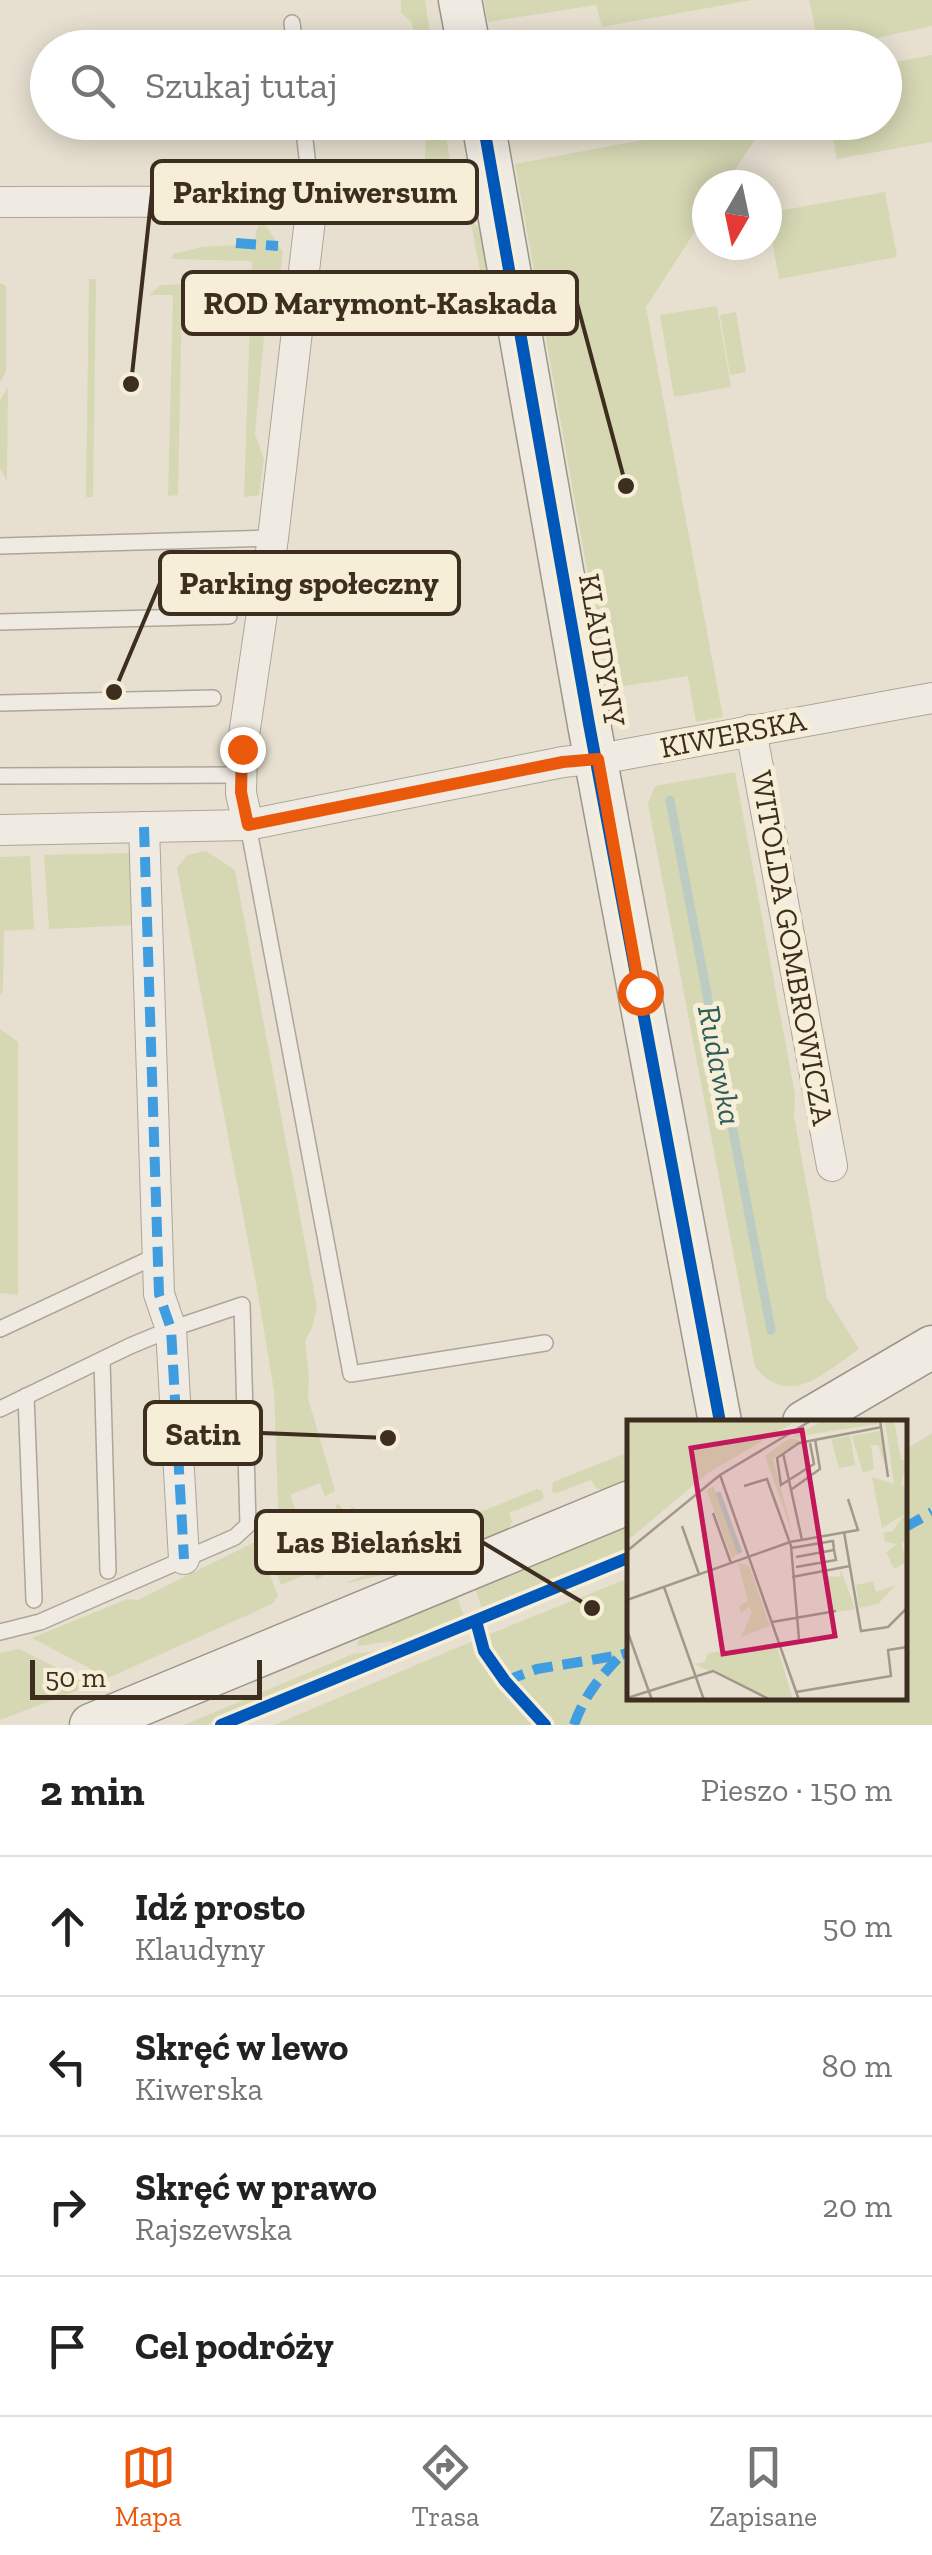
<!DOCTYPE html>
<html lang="pl">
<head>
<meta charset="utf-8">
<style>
	:root { --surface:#fff; --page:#f2f2f2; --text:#222; --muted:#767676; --line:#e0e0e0; --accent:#ea580c }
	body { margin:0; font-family:"Zilla Slab",serif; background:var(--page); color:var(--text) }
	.compass { position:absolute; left:692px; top:170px; width:90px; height:90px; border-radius:50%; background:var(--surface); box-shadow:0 5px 25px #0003; rotate:189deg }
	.scale { position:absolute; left:30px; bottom:25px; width:232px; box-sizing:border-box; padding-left:10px; border:5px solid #3d2e20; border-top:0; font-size:28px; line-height:35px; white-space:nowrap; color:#3d2e20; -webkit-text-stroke:8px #f7eed8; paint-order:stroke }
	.stop { position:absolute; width:30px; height:30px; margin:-22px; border:8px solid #ea580c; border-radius:50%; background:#fff }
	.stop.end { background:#ea580c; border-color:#fff; box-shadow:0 2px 10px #0008 }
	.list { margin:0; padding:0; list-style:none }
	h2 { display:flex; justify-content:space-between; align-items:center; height:130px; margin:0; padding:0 40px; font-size:42px }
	h2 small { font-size:32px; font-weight:400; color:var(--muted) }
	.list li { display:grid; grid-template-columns:65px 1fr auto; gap:30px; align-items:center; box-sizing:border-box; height:140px; padding:0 40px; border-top:2px solid var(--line) }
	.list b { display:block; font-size:38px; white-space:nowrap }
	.list p { margin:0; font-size:32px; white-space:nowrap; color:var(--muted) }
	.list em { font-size:32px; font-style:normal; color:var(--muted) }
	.icon { flex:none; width:55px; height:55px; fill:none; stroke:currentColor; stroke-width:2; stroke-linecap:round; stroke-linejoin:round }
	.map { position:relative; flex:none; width:932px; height:1725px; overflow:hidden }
	.search { position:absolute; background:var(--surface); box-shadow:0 5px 25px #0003; left:30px; right:30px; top:30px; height:110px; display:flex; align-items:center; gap:25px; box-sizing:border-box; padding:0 35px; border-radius:55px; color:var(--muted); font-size:38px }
	.sheet { height:690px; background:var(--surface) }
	nav { display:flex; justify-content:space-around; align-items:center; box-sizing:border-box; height:140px; border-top:2px solid var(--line); background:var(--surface); font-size:28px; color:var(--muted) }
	nav a { display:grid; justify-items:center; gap:5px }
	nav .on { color:var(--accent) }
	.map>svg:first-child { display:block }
	.green { fill:#d6d7b3 }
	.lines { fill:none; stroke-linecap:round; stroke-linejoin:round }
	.stream { stroke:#bcccc2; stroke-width:9 }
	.lane-casing { stroke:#ada599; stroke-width:18 }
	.street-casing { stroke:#ada599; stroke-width:32 }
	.secondary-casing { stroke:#9c958a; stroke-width:45 }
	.lane { stroke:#efebe3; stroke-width:15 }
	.street { stroke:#efebe3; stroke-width:30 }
	.secondary { stroke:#efebe3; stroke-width:42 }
	.quiet { stroke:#3f9de0; stroke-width:10; stroke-dasharray:20 10; stroke-linecap:butt }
	.cycleway-casing { stroke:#f7eed8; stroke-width:19 }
	.cycleway { stroke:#0057b8; stroke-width:12 }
	.route { stroke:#ea580c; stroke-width:12 }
	.labels { text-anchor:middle; stroke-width:10; stroke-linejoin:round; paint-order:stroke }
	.street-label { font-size:30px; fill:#3d2e20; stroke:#f7eed8 }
	.water-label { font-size:32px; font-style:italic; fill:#2f5d5a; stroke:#f7eed8 }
	.inset-river { fill:none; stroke:#bcccc2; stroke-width:5 }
	.inset-road { fill:none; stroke:#a3998a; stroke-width:2.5 }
	.view { fill:#c2185b; fill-opacity:0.15; stroke:#c2185b; stroke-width:5 }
	.inset-edge { fill:none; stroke:#3d2e20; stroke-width:5 }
	.leader { fill:none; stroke:#3d2e20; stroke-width:4 }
	.callout-dot { fill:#3d2e20; stroke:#f7eed8; stroke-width:4 }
	.callout { fill:#f7eed8; stroke:#3d2e20; stroke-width:4 }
	.callout-label { font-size:32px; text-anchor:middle; font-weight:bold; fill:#3d2e20 }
</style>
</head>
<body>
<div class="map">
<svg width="932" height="1725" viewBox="0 0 932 1725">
	<rect width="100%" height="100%" fill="#e7e0d1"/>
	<g class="green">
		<polygon points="401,0 425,0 432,47 418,47 411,21 401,13"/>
		<polygon points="484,0 752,0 602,27 596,5 488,22"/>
		<polygon points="809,0 932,0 932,26 835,47 819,47"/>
		<polygon points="932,55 932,142 837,159 830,123 884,122 885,64"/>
		<polygon points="738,122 766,123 725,185 707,185 707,213 646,307 723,717 696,722 688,676 612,688 604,666 515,164"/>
		<polygon points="426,123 444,123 451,167 442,180 411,179 405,165 425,165"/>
		<polygon points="885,192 897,257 779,279 767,213"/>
		<polygon points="262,219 283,252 279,284 267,303 255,434 264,459 259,495 244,497 252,261 172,259 173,254 202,247 255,244 256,231"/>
		<polygon points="470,219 479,228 495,309 488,311"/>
		<polygon points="89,279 96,279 93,497 86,497"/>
		<polygon points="0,283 6,286 6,372 0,382"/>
		<polygon points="189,284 197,287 202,294 182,294 178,495 168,496 173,295 149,295 161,285"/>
		<polygon points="717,306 731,387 674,397 660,315"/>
		<polygon points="736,312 746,372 730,375 720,315"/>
		<polygon points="8,387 7,482 0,468 0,401"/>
		<path d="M735,772L795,1094L794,1116L827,1298L859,1349C824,1373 790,1409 755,1367L648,804L655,786Z"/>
		<polygon points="206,851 235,870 317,1307 312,1328 305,1341 309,1378 308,1398 335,1491 325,1496 320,1483 290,1495 301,1523 283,1532 279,1531 274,1391 257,1288 177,868 187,855"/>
		<polygon points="133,853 135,925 49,929 44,855"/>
		<polygon points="30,856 34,929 4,931 3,991 0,995 0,857"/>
		<polygon points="0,1029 18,1042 18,1295 0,1293"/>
		<polygon points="932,1433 932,1725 274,1725 480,1638 629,1578 630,1698 904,1698 905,1450"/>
		<polygon points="629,1452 629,1483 606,1492 596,1488 591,1480 557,1493 552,1492 553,1482"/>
		<polygon points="537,1489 542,1491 544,1497 542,1500 509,1513 512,1522 506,1535 465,1551 458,1550 451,1531 458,1521"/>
		<polygon points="339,1504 343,1510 367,1560 358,1564 336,1517 336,1505"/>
		<polygon points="350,1505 407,1544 376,1556"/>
		<polygon points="629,1521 629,1550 486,1610 482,1608 474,1586"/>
		<polygon points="271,1536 319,1562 325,1574 317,1580 312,1572 281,1585 264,1539"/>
		<polygon points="257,1541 278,1596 272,1604 108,1678 32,1638 127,1599 138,1600"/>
		<polygon points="427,1548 437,1562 344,1584"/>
		<polygon points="456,1595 465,1618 394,1648 392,1641 358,1646 357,1643 369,1629"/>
		<polygon points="19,1649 91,1685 0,1720 0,1653"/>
		<polygon points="386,1650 206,1725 184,1725 353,1654"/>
	</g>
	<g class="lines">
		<polyline class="stream" points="670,800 771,1330"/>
		<g class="lane-casing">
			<g id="lane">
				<polyline points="292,23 295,48"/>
				<polyline points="303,122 312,202"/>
				<polyline points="0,546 273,538"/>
				<polyline points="0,622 229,616"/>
				<polyline points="0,703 213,698"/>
				<polyline points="0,776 241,775"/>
				<polyline points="248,825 351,1374 545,1343"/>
				<polyline points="0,1329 158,1255"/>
				<polyline points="102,1360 108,1571"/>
				<polyline points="26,1396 34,1600"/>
				<polyline points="0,1409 130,1346 171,1329 242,1305 248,1525 235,1537 40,1622 0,1632"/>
			</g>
		</g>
		<g class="street-casing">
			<g id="street">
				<polyline points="0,202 457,201 496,196"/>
				<polyline points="751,730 832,1166"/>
				<polyline points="248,825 241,793 242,749 273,538 312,202"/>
				<polyline points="144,827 159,1294 171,1329 184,1559"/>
				<polyline points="0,830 248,825 563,762 616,756 932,698"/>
			</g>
		</g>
		<g class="secondary-casing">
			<g id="secondary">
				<polyline points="460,0 469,48"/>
				<polyline points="483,122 589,724 720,1422"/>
				<polyline points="804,1422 932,1347"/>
				<polyline points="91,1725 630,1502"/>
			</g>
		</g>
		<use href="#lane" class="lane"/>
		<use href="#street" class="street"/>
		<use href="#secondary" class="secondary"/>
		<g class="quiet">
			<polyline points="236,243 278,246"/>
			<polyline points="144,827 159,1294 171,1329 184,1559"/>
			<polyline points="904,1528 932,1512"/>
			<polyline points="505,1681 537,1669 621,1655 630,1652"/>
			<path d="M574,1725C584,1696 600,1677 621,1655"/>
		</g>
		<g class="cycleway-casing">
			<g id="cycleway">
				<polyline points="483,122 589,724 720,1422"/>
				<polyline points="476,1621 484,1651 505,1681 545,1725"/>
				<polyline points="221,1725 630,1557"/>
			</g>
		</g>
		<use href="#cycleway" class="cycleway"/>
	</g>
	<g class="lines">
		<polyline class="route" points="242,749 241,792 248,825 563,762 598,759 640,992"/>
	</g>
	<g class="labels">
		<g class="street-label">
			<text transform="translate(602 650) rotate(80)" y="10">KLAUDYNY</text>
			<text transform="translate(733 734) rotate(-11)" y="10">KIWERSKA</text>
			<text transform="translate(792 948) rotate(80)" y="10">WITOLDA GOMBROWICZA</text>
		</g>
		<g class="water-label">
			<text transform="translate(720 1065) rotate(79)" y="11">Rudawka</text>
		</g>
	</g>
	<g transform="translate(627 1420)">
		<rect width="280" height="280" fill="#e7e0d1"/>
		<path d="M0,0H171L81,53L0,121ZM197,0H250L251,4L165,17ZM258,0H267L274,40H280L274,65L280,66V120L274,123L280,142L267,149L259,132L270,124L258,122L256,113L266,111L278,94L255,108L245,57L267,64ZM253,11L259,48L251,25H244L247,49L236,53L225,16ZM223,16L228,45L212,48L204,19ZM163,18L173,21L146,38L167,118L138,36ZM86,66L115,132L105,138L80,71ZM111,143L122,146L143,206L114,217L125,192L122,187L114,193L112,186L121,181ZM214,150L228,189L210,192L204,190L198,156L213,157ZM246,161L249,172L269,165L251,184L232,188L229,165ZM149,223L166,280H150L67,244L78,242L81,233Z" fill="#d6d7b3"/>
		<path class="inset-river" d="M91,72L113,133"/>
		<path class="inset-road" d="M253,0L261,57M183,23L187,44L154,65L150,38L172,23L255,7M156,33L175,120M93,55L172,280M117,66L140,59L164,126L172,219M165,69L193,49L188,19M86,93L104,143M55,106L72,154M217,112L234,211L261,207L280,188M164,128L206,121L207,130L169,137M0,131L93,55L185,0M169,147L209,140L207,130M165,157L223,146M37,167L77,280M0,180L163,122L231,110L221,79M145,202L209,191M0,210L25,280M169,272L264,256L261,230L280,227M0,278L86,251L144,280"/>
		<path class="view" d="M175,10L208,216L96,234L64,28Z"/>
		<rect width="280" height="280" class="inset-edge"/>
	</g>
	<path class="leader" d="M131 384L152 192M626 486L577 303M114 692L160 583M388 1438L261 1433M592 1608L482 1542"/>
	<g class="callout-dot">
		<circle cx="131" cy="384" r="10"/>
		<circle cx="626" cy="486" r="10"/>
		<circle cx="114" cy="692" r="10"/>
		<circle cx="388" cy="1438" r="10"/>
		<circle cx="592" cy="1608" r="10"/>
	</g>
	<g class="callout">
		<rect x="152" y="161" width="325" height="62" rx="10"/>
		<rect x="183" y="272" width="394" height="62" rx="10"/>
		<rect x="160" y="552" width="299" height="62" rx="10"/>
		<rect x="145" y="1402" width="116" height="62" rx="10"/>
		<rect x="256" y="1511" width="226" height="62" rx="10"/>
	</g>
	<g class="callout-label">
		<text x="315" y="203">Parking Uniwersum</text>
		<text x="380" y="314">ROD Marymont-Kaskada</text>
		<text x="309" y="594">Parking społeczny</text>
		<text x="203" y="1445">Satin</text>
		<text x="369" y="1553">Las Bielański</text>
	</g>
</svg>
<svg class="compass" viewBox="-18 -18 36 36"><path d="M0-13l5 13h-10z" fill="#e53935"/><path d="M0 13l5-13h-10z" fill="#767676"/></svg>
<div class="scale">50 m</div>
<div class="stop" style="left:640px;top:992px"></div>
<div class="stop end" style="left:242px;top:749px"></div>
<div class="search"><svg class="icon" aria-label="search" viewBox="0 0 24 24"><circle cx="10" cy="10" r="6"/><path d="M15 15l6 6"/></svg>Szukaj tutaj</div>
</div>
<section class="sheet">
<h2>2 min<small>Pieszo · 150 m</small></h2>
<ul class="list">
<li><svg class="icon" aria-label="ahead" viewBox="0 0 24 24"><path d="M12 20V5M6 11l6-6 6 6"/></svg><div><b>Idź prosto</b><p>Klaudyny</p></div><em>50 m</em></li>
<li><svg class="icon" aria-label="left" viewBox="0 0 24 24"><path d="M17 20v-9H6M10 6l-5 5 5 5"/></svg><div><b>Skręć w lewo</b><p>Kiwerska</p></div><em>80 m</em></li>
<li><svg class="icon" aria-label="right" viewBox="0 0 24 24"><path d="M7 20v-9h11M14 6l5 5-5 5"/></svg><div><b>Skręć w prawo</b><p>Rajszewska</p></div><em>20 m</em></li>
<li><svg class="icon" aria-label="arrive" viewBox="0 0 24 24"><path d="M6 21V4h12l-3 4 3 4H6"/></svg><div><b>Cel podróży</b></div></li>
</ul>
</section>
<nav>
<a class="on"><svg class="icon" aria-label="map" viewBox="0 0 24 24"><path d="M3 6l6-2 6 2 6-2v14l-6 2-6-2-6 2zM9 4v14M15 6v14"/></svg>Mapa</a>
<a><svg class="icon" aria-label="directions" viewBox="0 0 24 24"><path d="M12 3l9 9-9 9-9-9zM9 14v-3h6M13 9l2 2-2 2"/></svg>Trasa</a>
<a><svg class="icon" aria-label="saved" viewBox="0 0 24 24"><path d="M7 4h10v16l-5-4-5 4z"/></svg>Zapisane</a>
</nav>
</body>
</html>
